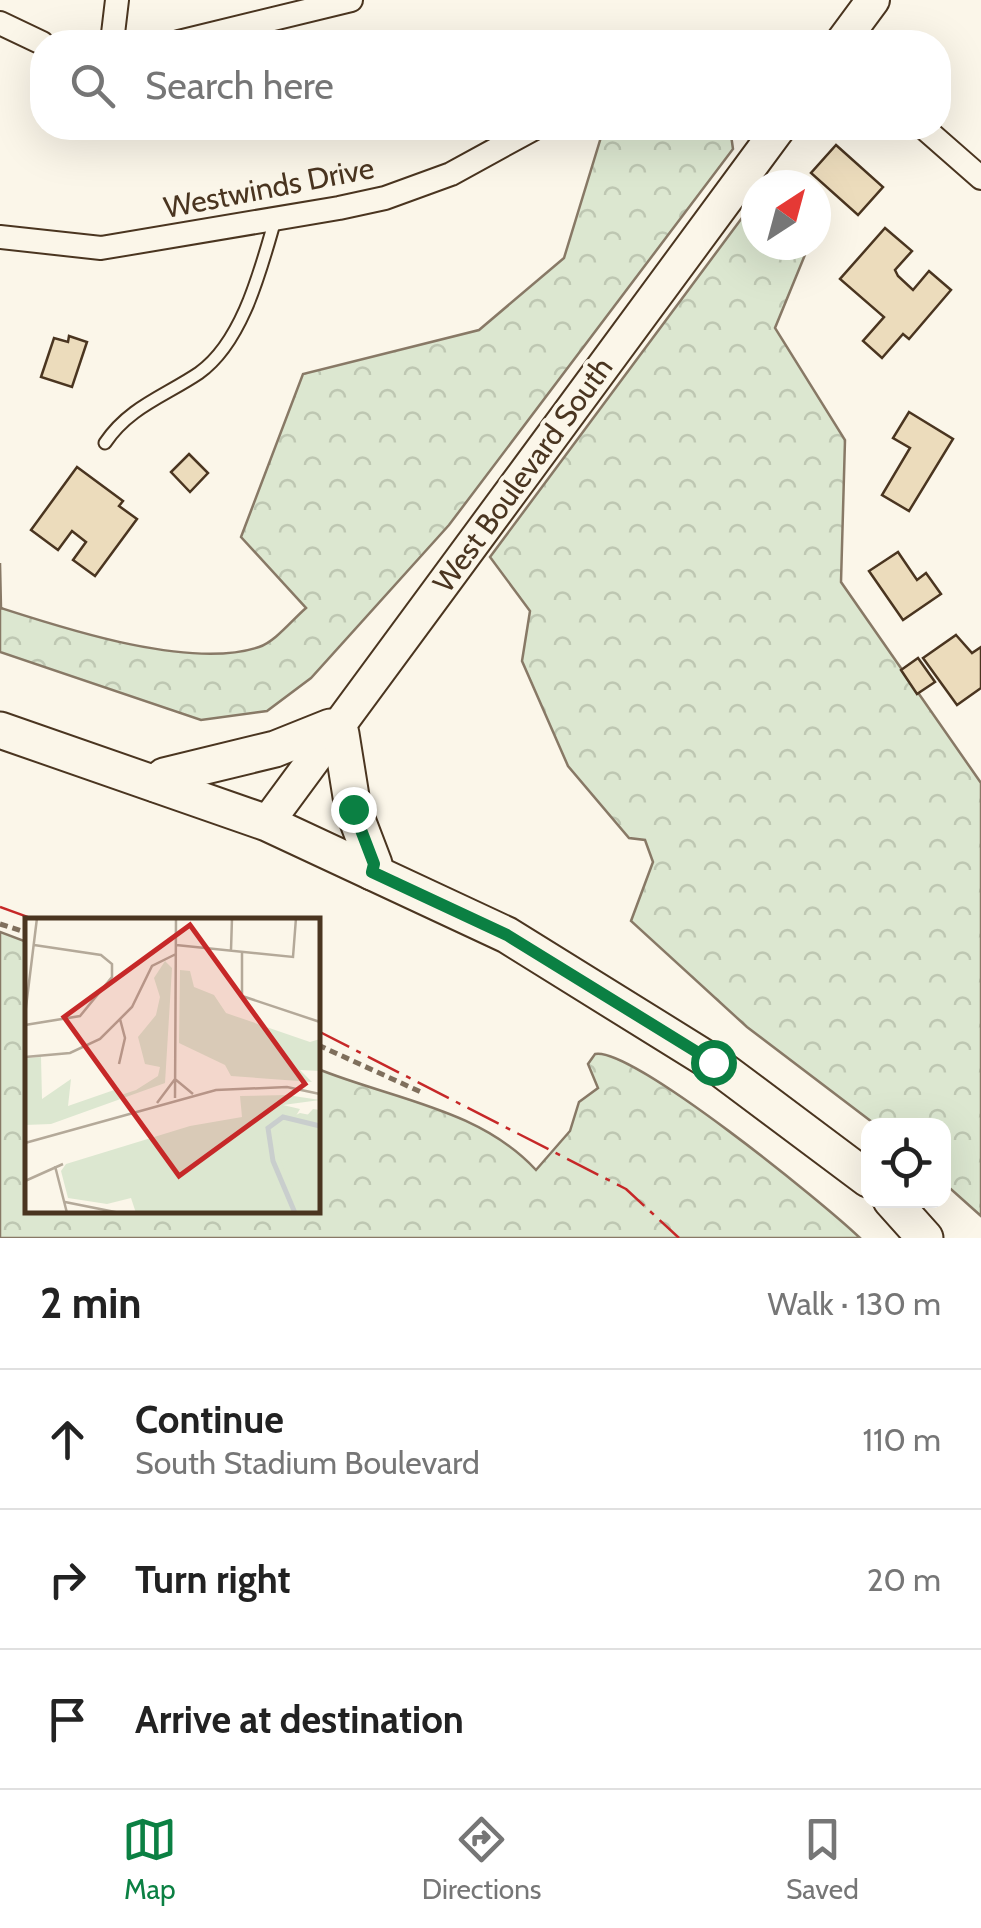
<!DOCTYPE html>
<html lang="en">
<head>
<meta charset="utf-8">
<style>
	:root { --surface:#fff; --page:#f6f6f6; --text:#222; --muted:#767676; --line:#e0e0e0; --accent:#0b8043 }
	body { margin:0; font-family:Cabin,sans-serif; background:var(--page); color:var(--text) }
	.controls { position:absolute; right:30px; bottom:30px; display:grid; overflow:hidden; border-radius:20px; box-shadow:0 10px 40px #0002 }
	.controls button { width:90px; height:90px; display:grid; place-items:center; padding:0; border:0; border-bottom:2px solid var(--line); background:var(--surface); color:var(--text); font:50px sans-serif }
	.compass { position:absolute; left:741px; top:170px; width:90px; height:90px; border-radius:50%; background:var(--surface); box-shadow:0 10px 40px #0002; rotate:36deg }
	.stop { position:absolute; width:30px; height:30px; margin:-22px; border:8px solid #0b8043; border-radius:50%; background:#fff }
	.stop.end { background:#0b8043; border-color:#fff; box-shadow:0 2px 10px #0008 }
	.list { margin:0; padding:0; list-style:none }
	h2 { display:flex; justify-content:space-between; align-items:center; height:130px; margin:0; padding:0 40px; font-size:42px }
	h2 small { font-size:32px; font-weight:400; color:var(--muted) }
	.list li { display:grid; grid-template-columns:65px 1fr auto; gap:30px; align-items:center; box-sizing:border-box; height:140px; padding:0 40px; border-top:2px solid var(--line) }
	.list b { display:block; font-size:38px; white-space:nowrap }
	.list p { margin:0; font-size:32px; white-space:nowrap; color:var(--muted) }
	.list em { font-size:32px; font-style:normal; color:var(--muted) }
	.icon { flex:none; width:55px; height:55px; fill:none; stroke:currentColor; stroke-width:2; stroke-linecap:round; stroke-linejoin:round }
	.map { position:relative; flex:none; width:981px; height:1238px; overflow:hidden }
	.search { position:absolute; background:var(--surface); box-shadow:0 10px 40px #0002; left:30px; right:30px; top:30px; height:110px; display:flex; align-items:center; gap:25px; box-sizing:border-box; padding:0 35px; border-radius:40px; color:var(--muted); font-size:38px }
	.sheet { height:550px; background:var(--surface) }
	nav { display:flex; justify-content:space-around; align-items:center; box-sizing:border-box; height:140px; border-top:2px solid var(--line); background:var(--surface); font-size:28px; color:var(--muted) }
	nav a { display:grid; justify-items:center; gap:5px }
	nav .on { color:var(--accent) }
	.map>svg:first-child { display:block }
	.forest { fill:url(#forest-crowns); stroke:#887966; stroke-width:2.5 }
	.building { fill:#ecdcbc; stroke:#4a3520; stroke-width:2.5 }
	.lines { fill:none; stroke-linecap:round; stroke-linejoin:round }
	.lane-casing { stroke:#4a3520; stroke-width:15 }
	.street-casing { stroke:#4a3520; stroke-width:26 }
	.secondary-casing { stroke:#4a3520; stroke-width:36 }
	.primary-casing { stroke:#4a3520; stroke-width:39 }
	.path { stroke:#7f6f5c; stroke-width:5; stroke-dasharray:8 5; stroke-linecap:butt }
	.lane { stroke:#fbf6e9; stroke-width:11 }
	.street { stroke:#fbf6e9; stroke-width:22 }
	.secondary { stroke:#fbf6e9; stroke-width:32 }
	.primary { stroke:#fbf6e9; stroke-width:35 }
	.power { stroke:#c62828; stroke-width:2.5; stroke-dasharray:35 8 5 8; stroke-linecap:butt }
	.route { stroke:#0b8043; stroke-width:12 }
	.labels { text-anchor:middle; stroke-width:8; stroke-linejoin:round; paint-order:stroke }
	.street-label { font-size:30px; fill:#4a3520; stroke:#fbf6e9 }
	.inset-river { fill:none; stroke:#c9cecd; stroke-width:5 }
	.inset-road { fill:none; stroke:#b4a999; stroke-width:2.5 }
	.view { fill:#c62828; fill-opacity:0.15; stroke:#c62828; stroke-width:5 }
	.inset-edge { fill:none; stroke:#4a3520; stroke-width:5 }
</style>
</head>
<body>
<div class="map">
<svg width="981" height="1238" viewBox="0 0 981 1238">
	<defs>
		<pattern id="forest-crowns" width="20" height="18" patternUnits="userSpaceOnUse" patternTransform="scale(2.5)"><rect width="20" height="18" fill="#dce7d0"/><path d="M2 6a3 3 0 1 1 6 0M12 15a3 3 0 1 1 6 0" fill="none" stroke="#bec7b2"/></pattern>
	</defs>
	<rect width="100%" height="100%" fill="#fbf6e9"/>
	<g class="forest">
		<path d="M620,128H730L733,149L449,525L311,678L267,711L201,720L0,652V563L1,608C66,629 191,670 259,647C275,642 293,619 306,608L241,537L303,374L479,330L564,258L602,134Z"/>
		<polygon points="756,199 756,245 809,245 775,328 845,440 841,582 981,783 981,1216 944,1183 944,1126 876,1125 747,1027 631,921 653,862 645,840 629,838 568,766 522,661 530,611 490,557"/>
		<path d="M0,932L27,942L28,1210H318V1069C392,1099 480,1109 536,1170L570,1131L579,1102L598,1088L588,1064L595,1054C631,1046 826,1205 860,1238H0Z"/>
	</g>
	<g class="building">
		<polygon points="836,145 883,187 858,215 811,173"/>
		<polygon points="885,228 912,251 895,270 898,276 913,290 929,271 951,290 909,339 903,334 882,358 863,341 884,317 840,279"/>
		<polygon points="69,336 87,342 72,387 41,377 54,338 68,342"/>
		<polygon points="909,412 953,439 909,511 882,495 910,448 893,438"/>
		<polygon points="189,454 208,473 190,492 171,472"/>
		<polygon points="77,467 123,501 119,506 137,519 95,576 73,560 86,542 72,531 58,550 31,530"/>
		<polygon points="898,552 917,580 926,573 941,594 903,620 869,571"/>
		<polygon points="956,635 972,653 981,647 981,688 957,705 923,658"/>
		<polygon points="918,658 935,682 917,694 901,670"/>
	</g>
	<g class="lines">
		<g class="lane-casing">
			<path id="lane" d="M105,443C129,407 165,396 199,373C243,342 261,268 275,220"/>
		</g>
		<g class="street-casing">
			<g id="street">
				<polyline points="0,23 42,43"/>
				<polyline points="112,42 117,0"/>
				<polyline points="179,42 351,0"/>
				<polyline points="924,128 981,178"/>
				<polyline points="0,237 101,248 339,208 385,198 451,174 535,128"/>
			</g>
		</g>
		<g class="secondary-casing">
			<g id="secondary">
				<polyline points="842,42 873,0"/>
				<polyline points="267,823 779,128"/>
			</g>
		</g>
		<g class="primary-casing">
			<g id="primary">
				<polyline points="0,730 267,823 507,935 713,1063 868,1179"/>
				<polyline points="156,784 164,776 275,749 330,727 341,734 353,809 374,864 372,872"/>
				<polyline points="891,1200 925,1238"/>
			</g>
		</g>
		<g class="path">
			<polyline points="0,924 28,933"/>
			<polyline points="318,1045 423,1093"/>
		</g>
		<use href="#lane" class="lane"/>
		<use href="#street" class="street"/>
		<use href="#secondary" class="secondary"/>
		<use href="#primary" class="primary"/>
		<g class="power">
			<polyline points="0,907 39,921"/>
			<polyline points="318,1031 626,1189 679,1238"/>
		</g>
	</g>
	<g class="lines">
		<polyline class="route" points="353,809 374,864 372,872 507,935 713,1062"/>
	</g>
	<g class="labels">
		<g class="street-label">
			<text transform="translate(269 188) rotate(-11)" y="10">Westwinds Drive</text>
			<text transform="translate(523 475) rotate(-54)" y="10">West Boulevard South</text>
		</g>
	</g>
	<g transform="translate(25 918)">
		<rect width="295" height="295" fill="#fbf6e9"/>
		<path d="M275,195L295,199V295H270L243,210Z" fill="#dce7d0"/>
		<path d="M140,43L147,50L140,165L26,206L0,207V140L16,139L17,181L46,161L43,188L92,171L96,177L111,172L133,158L135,149L120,146L113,119L131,97L135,79L129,60ZM155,52L165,53L169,69L189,77L201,95L285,124L295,121V153L275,152L287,164L206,158L200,147L154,125ZM262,177L295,182L258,187L275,191L252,230L260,254L268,255L264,260L277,295H111L106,280L82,286L43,280L36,253L41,246L165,208L217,199L215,178ZM288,191L295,192V237L280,236L268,216L281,218L275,205Z" fill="#dce7d0"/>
		<path class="inset-river" d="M270,295L248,243L243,210L258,199L295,208"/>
		<path class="inset-road" d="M151,27L268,39L271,0M206,32L207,0M217,34V78L295,104M0,97L12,0M0,107L55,98L87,59V46L76,37L9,27M0,139L45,135L75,121L107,89L127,48L151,36M94,146L100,120L95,101M150,180L151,0M132,185L150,161L168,176M0,225L191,172L262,169L295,176M30,248L42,295M0,263L38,246M40,284L95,295"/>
		<path class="view" d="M165,7L280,166L154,258L39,99Z"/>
		<rect width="295" height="295" class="inset-edge"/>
	</g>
</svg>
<div class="controls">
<button><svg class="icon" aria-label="locate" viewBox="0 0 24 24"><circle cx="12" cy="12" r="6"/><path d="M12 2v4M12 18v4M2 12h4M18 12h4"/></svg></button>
</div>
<svg class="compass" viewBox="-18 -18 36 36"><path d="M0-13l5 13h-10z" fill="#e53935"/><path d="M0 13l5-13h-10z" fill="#767676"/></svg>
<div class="stop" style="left:713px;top:1062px"></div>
<div class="stop end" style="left:353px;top:809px"></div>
<div class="search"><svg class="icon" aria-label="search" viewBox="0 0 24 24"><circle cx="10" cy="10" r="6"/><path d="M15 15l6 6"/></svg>Search here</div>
</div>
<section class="sheet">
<h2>2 min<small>Walk · 130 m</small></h2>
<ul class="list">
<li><svg class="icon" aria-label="ahead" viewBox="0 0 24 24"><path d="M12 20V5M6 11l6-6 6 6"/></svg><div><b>Continue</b><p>South Stadium Boulevard</p></div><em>110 m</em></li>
<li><svg class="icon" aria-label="right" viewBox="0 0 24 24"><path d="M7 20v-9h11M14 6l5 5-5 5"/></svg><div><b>Turn right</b></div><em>20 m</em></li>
<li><svg class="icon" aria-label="arrive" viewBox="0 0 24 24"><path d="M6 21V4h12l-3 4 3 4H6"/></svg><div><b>Arrive at destination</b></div></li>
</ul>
</section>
<nav>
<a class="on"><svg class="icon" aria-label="map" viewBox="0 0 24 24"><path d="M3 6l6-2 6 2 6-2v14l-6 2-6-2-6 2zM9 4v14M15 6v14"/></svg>Map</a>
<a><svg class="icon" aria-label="directions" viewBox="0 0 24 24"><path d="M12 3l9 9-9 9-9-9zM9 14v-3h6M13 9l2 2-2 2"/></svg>Directions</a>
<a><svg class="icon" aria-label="saved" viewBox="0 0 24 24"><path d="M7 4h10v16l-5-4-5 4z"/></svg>Saved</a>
</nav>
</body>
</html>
